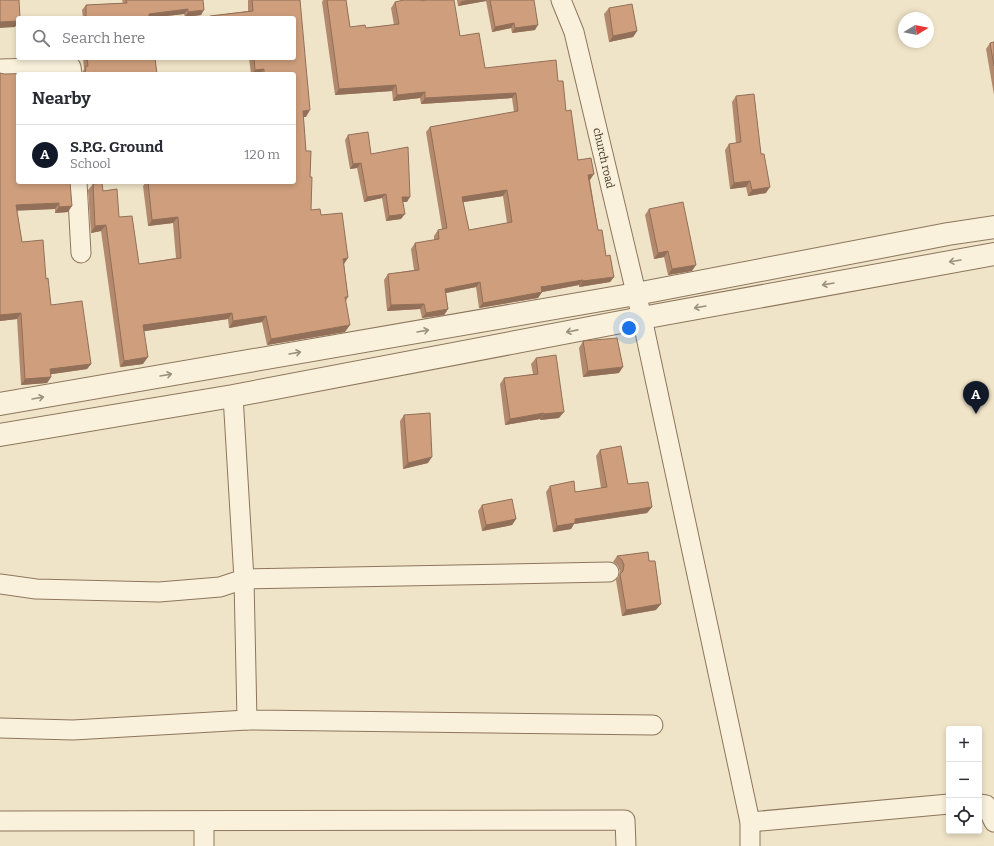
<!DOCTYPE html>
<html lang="en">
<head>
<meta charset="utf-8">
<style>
	:root { --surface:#fff; --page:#f2f2f3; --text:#2b2b33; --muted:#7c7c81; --line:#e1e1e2; --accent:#111827 }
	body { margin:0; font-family:Bitter,serif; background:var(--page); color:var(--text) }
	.controls { position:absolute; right:12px; bottom:12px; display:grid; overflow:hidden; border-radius:4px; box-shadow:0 2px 6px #0003 }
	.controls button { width:36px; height:36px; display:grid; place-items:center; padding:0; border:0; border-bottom:1px solid var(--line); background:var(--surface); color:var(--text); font:20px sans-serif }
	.compass { position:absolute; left:898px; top:12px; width:36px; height:36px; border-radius:50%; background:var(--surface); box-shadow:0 2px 6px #0003; rotate:80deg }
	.you { position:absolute; left:629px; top:328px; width:14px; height:14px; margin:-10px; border:3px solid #fff; border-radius:50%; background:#1a73e8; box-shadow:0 0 0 6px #1a73e833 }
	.badge { display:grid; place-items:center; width:26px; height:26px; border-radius:50%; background:var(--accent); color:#fff; font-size:13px; font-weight:700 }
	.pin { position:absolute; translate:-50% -33px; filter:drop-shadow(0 1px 2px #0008) }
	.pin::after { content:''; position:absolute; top:21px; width:14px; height:12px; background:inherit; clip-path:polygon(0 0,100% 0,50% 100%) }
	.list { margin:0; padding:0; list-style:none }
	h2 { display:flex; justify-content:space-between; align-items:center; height:52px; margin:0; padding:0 16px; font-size:17px }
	h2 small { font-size:13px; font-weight:400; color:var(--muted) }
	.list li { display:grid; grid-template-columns:26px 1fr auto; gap:12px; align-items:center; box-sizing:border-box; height:60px; padding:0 16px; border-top:1px solid var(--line) }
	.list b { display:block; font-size:15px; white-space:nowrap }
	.list p { margin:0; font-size:13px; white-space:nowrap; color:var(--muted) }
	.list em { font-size:13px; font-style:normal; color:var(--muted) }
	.icon { flex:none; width:22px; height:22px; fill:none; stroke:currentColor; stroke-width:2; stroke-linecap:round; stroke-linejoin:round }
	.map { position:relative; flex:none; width:994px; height:846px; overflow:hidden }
	.search { position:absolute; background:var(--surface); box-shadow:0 2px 6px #0003; left:16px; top:16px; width:280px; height:44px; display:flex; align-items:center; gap:10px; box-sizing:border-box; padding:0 14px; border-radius:4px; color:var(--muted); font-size:15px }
	.panel { position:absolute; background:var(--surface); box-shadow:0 2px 6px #0003; left:16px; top:72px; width:280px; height:112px; border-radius:4px }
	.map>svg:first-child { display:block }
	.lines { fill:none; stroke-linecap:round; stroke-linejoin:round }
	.minor-casing { stroke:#8d765c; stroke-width:21 }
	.tertiary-casing { stroke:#8d765c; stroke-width:24 }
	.minor { stroke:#faf1dc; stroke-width:19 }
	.tertiary { stroke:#faf1dc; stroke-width:22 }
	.wall { fill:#b2896c; fill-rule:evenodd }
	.shaded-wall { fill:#916f58 }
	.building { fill:#cf9f7d; stroke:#916f58; fill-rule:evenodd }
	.oneway { stroke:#9c907e }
	.labels { text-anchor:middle; stroke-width:3; stroke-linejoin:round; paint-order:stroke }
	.street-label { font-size:11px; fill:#3d2e20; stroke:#f7eed8 }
</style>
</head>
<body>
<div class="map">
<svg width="994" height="846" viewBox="0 0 994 846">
	<rect width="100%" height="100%" fill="#f0e4c8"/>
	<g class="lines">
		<g class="minor-casing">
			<g id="minor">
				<polyline points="561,0 574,32 642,318 750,822 750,846"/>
				<polyline points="0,69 71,67 72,74"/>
				<polyline points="77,182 81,253"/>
				<polyline points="233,396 244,579 247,720 653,725"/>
				<polyline points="0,584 36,589 159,592 220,587 244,579 609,572"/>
				<polyline points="0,728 73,730 247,720"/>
				<polyline points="979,804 986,805 994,822"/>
				<polyline points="0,821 625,820 626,846"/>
				<polyline points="750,822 949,804"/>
				<polyline points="204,846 204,821"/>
			</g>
		</g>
		<g class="tertiary-casing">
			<g id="tertiary">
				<polyline points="0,404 636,294 948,234 994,227"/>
				<polyline points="0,435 233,396 642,318 994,254"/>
			</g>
		</g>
		<use href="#minor" class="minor"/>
		<use href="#tertiary" class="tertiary"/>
	</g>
	<g class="wall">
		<polygon points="122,0 203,0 201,15 185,17 184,14 149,18 83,18 82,10 86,5 123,3"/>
		<polygon points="248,0 300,0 306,117 303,117 306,151 310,177 311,210 321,215 344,264 348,297 346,301 345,332 267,345 262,322 229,328 228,319 144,331 143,364 120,367 101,231 91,233 88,190 93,184 103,191 119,217 139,264 176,258 173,223 148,226 143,186 145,183 145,182 294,182 294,74 251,74 249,58 294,58 294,18 209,18 210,16 248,11"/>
		<path d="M323,0H346L350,27L366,28L394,25L391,8L395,2L421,1L460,36L485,68L558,81L566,111L578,160L590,180L598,230L606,256L614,277L610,282L579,287V285L542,292L538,298L479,308L476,287L446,293L448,309L444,315L422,318L420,309L387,311L384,280L388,274L414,270L411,249L415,243L434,240V236L438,230L442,229L426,132L430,127L514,112L512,98L421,104L420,98L393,101L392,91L335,95L322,2ZM503,196L507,223L469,230L463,202Z"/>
		<polygon points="457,0 534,0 535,30 512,33 511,28 492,32 486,1 458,6"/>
		<polygon points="609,8 637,31 633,37 609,42 604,14"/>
		<polygon points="994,42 994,95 986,49 990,43"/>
		<polygon points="83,58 155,58 157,74 82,74 83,71 84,69"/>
		<polygon points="0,73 4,74 18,74 70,182 68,212 55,213 55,209 17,210 22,242 46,279 51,305 91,364 87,369 51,374 51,377 47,383 21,385 17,319 0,321"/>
		<polygon points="736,96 766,193 748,196 746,187 730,189 725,150 729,144 736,143 732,102"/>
		<polygon points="348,135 371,154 407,202 402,202 401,219 386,221 382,198 364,202 357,168 350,169 345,140"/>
		<polygon points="649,209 692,271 668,275 664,257 654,259 645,215"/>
		<polygon points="583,341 619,373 583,377 579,348"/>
		<polygon points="536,358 559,418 540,420 540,419 505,425 500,384 504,378 533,374 531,364"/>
		<polygon points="404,415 428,463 403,469 400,421"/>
		<polygon points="600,450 628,484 652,507 647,513 574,524 571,529 553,532 546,492 550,486 575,492 601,488 596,456"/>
		<polygon points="482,505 516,519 512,525 482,531 478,511"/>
		<polygon points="648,552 656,610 622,616 616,580 619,576 620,571 618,566 613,562 617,556"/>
	</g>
	<g class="shaded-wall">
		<polygon points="468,0 487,0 486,1 458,6 462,1"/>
		<polygon points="188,9 184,14 149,18 149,14"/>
		<polygon points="204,10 201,15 185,17 188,12"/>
		<polygon points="18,21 18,23 15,27 0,28 0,22"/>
		<polygon points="514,23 511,28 492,32 495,27"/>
		<polygon points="538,25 535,30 512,33 515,28"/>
		<polygon points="637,31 633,37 609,42 613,36"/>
		<polygon points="264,69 260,74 252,74 255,70"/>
		<polygon points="396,85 392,91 335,95 339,89"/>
		<polygon points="425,92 420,98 393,101 397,95"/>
		<polygon points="516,93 512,98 421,104 425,98"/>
		<polygon points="310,110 306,117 298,117 303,111"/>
		<polygon points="361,163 357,168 350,169 353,164"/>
		<polygon points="594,174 590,180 584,181 588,175"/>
		<polygon points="750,181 746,187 730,189 734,183"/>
		<polygon points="770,187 766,193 748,196 752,190"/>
		<polygon points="507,190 503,196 458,203 462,197"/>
		<polygon points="386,194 382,198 364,202 367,197"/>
		<polygon points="402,197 410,197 407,202 398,202"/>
		<polygon points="59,203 55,209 12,211 16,205"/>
		<polygon points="72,206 68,212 55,213 59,207"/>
		<polygon points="405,214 401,219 386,221 389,216"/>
		<polygon points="178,217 173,223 148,226 152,220"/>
		<polygon points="106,225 101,231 91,233 95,226"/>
		<polygon points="668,251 664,257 654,259 658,253"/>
		<polygon points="348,258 344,264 343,259"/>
		<polygon points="696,265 692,271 668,275 672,269"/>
		<polygon points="614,277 610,282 579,287 583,281"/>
		<polygon points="583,280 579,285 537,293 541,287"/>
		<polygon points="480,282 476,287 441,294 445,289"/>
		<polygon points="542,292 538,298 479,308 483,303"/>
		<polygon points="424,304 420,309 387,311 391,305"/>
		<polygon points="448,309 444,315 422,318 426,313"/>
		<polygon points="21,313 17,319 0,321 0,315"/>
		<polygon points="232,313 228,319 139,332 143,325"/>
		<polygon points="266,316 262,322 229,328 233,321"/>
		<polygon points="350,325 345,332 267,345 271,339"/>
		<polygon points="148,357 143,364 120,367 124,361"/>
		<polygon points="91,364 87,369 46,375 50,369"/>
		<polygon points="623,367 619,373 583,377 588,371"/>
		<polygon points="51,377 47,383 21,385 25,379"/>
		<polygon points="564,412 559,418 540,420 544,414"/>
		<polygon points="544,413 540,419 505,425 510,419"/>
		<polygon points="432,457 428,463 403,469 408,463"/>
		<polygon points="652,507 647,513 574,524 571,529 553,532 557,526 575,519"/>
		<polygon points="516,519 512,525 482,531 486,525"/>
		<polygon points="661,604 656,610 622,616 626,610"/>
	</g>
	<g class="building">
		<polygon points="0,0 19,0 20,18 18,18 18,21 0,22"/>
		<polygon points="126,0 203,0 204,10 188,12 188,9 149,14 149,18 86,18 86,5 127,3"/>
		<polygon points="252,0 300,0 310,110 303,111 306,151 311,151 310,177 312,177 311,210 320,209 321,215 342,213 348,258 343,259 348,297 345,297 350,325 271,339 266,316 233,321 232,313 143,325 148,357 124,361 106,225 95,226 93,184 102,183 103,191 117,189 119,217 132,216 139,264 181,258 178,217 152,220 148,182 294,182 294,74 264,74 264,69 255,70 254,58 294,58 294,18 211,18 210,16 253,11"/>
		<path d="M327,0H346L350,27L365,25L366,28L399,24L395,2L404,0H421V1L426,0H454L460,36L479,33L485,68L556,60L558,81H563L566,111L571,110L578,160L591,158L594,174L588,175L598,230H602L606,256L610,255L614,277L583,281V280L541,287L542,292L483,303L480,282L445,289L448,309L426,313L424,304L391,305L388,274L419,270L415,243L439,239L438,230L447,228L430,127L518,111L516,93L425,98V92L397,95L396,85L339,89ZM507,190L512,222L469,230L462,197Z"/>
		<polygon points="490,0 534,0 538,25 515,28 514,23 495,27"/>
		<polygon points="632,4 637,31 613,36 609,8"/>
		<polygon points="994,42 994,66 990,43"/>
		<polygon points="87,58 155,58 157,74 85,74 86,66 88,66"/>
		<polygon points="0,73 4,74 47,73 47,74 18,74 18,182 70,182 72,206 59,207 59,203 16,205 22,242 43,240 46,279 48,278 51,305 82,301 91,364 50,369 51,377 25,379 21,313 0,315"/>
		<polygon points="754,94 761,154 764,154 770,187 752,190 750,181 734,183 729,144 741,142 736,96"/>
		<polygon points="368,132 371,154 408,147 410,197 402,197 405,214 389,216 386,194 367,197 361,163 353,164 348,135"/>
		<polygon points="683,202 696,265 672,269 668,251 658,253 649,209"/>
		<polygon points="617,338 623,367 588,371 583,341"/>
		<polygon points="556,355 564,412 544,414 544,413 510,419 504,378 538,374 536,358"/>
		<polygon points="430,413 432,457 408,463 404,415"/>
		<polygon points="621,446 628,484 648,482 652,507 575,519 575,523 557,526 550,486 574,481 575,492 607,487 600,450"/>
		<polygon points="512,499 516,519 486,525 482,505"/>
		<polygon points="648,552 649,561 655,561 661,604 626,610 620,574 623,571 624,565 622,560 617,556"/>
	</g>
	<defs><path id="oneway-shaft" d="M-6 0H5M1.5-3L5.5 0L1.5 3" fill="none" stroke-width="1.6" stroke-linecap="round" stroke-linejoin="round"/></defs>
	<g class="oneway">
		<use href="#oneway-shaft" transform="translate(955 261) rotate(171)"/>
		<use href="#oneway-shaft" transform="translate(828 284) rotate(170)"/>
		<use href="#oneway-shaft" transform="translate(700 307) rotate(170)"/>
		<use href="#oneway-shaft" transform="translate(423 331) rotate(-10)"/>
		<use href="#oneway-shaft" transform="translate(572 331) rotate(169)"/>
		<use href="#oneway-shaft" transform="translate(295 353) rotate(-10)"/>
		<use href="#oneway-shaft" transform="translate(166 375) rotate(-10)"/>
		<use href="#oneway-shaft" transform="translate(38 398) rotate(-10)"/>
	</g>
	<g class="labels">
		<g class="street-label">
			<text transform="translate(604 158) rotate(77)" y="4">church road</text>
		</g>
	</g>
</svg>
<div class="controls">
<button>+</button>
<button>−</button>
<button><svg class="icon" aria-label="locate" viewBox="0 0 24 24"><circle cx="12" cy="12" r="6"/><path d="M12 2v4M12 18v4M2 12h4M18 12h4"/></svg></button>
</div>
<svg class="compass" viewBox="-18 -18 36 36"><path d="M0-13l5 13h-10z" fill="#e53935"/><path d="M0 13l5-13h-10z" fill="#7c7c81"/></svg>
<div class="you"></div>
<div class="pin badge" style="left:976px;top:414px">A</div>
<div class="search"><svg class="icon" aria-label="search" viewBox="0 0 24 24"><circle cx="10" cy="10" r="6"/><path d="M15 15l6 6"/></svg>Search here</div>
<section class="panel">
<h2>Nearby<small></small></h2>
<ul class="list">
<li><span class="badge">A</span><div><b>S.P.G. Ground</b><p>School</p></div><em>120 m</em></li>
</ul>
</section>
</div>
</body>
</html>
